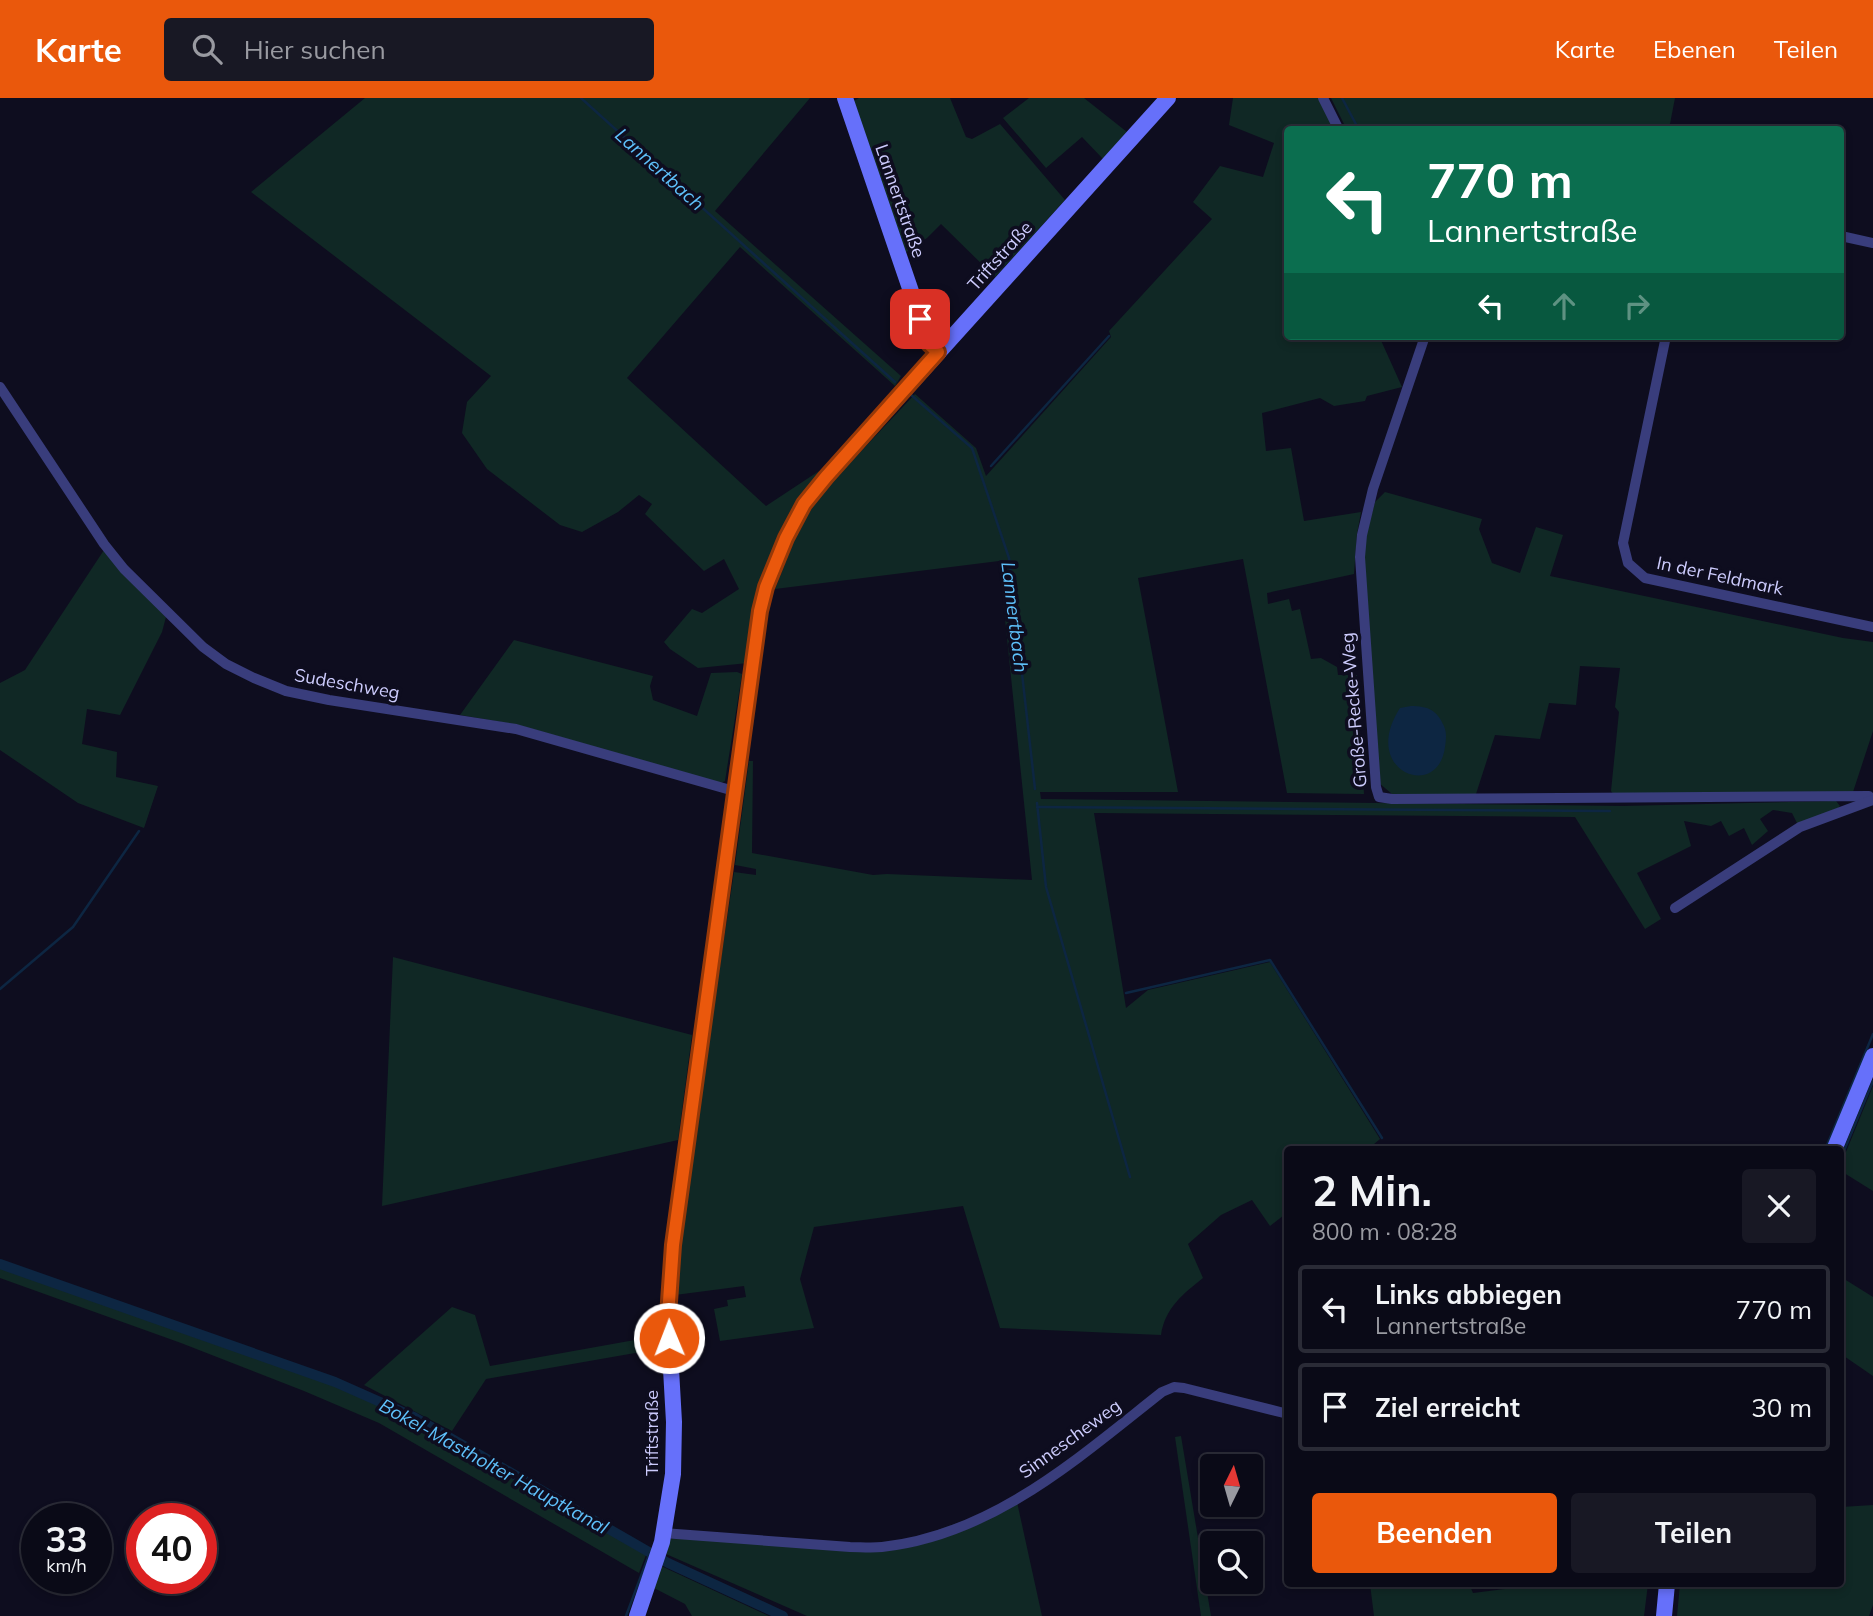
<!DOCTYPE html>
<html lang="de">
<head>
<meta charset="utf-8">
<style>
	:root { --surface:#0a0a17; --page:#181824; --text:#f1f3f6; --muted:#999aa1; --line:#2a2b36; --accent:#ea580c }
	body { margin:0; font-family:Mulish,sans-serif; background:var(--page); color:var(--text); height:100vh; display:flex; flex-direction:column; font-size:26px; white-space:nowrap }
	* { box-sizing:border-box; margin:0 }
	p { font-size:23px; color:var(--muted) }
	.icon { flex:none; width:38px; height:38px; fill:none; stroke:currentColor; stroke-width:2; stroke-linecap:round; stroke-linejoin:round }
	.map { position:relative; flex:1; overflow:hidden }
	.side { position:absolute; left:1284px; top:1048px; width:560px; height:441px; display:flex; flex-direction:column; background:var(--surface); border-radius:7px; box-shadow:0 4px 10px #0003,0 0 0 2px var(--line) }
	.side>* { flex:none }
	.banner { position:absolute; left:1284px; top:28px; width:560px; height:214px; border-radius:7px; box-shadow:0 4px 10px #0003,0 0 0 2px var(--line); background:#0b6e4f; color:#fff; overflow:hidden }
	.needle { width:46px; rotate:5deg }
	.fabs { position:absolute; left:1200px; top:1356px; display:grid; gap:14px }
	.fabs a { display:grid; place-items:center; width:63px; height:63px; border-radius:7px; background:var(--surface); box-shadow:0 4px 10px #0003,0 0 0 2px var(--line); font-size:35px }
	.speed { position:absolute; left:21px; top:1405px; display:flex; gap:14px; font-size:35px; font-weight:700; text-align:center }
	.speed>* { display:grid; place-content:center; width:91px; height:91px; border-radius:50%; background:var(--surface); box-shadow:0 4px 10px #0003,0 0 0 2px var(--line); line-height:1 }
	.speed small { font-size:18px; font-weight:400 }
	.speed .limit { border:10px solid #d22; background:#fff; color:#111 }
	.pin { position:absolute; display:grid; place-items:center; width:60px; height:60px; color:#fff; margin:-30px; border-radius:14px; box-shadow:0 4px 10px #0006 }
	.me { position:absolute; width:77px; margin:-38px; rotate:359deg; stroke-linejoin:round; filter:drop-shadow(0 0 5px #0008) }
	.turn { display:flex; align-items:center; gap:24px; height:147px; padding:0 28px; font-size:32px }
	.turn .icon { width:91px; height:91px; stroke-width:2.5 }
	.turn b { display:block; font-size:49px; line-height:60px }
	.lanes { display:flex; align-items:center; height:66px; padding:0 28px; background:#0003; justify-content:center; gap:35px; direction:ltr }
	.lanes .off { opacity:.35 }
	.round { display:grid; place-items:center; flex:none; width:74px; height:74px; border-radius:7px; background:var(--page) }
	.headline { display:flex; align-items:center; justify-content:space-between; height:119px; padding:0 28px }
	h1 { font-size:42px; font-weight:700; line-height:52px }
	.primary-button { display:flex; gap:14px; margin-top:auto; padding:14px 28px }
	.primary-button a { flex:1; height:80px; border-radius:7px; background:var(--accent); color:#fff; font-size:28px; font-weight:700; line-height:80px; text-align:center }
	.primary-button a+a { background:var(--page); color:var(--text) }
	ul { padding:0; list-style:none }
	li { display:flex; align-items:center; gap:21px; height:88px; margin:0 14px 10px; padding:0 14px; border:4px solid var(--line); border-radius:7px }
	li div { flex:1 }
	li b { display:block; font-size:26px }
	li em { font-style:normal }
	header { display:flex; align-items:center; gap:42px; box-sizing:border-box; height:98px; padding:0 35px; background:var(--accent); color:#fff }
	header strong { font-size:33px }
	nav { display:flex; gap:38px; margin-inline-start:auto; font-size:24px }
	.search { width:490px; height:63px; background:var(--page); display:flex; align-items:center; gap:18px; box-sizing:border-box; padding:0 24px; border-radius:7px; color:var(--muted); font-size:26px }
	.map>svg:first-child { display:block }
</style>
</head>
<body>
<header>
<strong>Karte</strong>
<div class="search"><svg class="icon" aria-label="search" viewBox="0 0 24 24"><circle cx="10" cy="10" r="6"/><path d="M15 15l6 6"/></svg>Hier suchen</div>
<nav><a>Karte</a><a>Ebenen</a><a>Teilen</a></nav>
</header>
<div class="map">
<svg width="1873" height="1518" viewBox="0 0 1873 1518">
	<rect width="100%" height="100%" fill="#0e0d1f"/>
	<g fill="#102825">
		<polygon points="365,0 810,0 715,113 901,278 895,288 740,149 627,280 766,408 819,373 799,404 748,565 698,570 670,551 664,544 692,511 702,515 739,491 724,461 704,473 645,416 652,406 639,397 618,414 582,434 560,427 487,371 462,335 467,304 491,278 251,94"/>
		<polygon points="859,0 950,0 966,39 972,41 1000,26 1065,102 995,179 941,126 927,140 905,155 854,3"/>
		<polygon points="1029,0 1084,0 1127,34 1103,61 1082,39 1046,70 1003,20"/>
		<path d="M1233 0H1318L1334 31 1288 32V238H1379L1402 289 1367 298 1365 303 1334 308 1320 300 1262 315 1266 353 1291 350 1304 423 1361 414 1357 436 1354 476 1267 495 1268 506 1289 501 1292 513 1300 511 1311 561 1321 560 1337 569 1338 577H1357L1359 613H1354L1355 620H1359L1364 696 1287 695 1243 461 1138 480 1178 694H1040L1041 701 1623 708 1836 703 1840 708 1838 710 1798 727 1792 715 1773 712 1760 721 1768 733 1752 747 1744 730 1729 738 1721 723 1711 728 1684 723 1691 748 1637 775 1661 821 1645 831 1575 719 1094 715 1126 910 1148 892 1270 864 1380 1041 1367 1052H1288V1114L1270 1128 1252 1102 1221 1117 1188 1146 1203 1180C1183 1196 1165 1210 1161 1237L1000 1230 963 1108 814 1129 800 1181 814 1230 720 1243 714 1211 728 1208 727 1202 746 1199 744 1188 675 1197 678 1149 734 774 756 777V771L735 767 749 663H753L752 755 873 777 887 776 1032 782 999 463 775 491 794 443 812 409 834 382 915 296 976 350 986 378 1111 239 1109 233 1212 121 1193 104 1220 68 1263 79 1274 45 1229 27Z"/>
		<polygon points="1331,0 1675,0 1669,31 1347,32"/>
		<polygon points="1385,394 1482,421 1479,431 1492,465 1520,475 1536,429 1563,437 1550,478 1843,540 1873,544 1873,633 1853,694 1614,697 1611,693 1619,614 1615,609 1620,570 1580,568 1576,607 1549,605 1540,641 1495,637 1476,696 1392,696 1379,685 1364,462 1366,437 1375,404"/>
		<polygon points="104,452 166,519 162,534 120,617 87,611 82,646 117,654 116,679 158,688 144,730 78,705 0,652 0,585 25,572"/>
		<polygon points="514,542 653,578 650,588 653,602 697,618 711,575 737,574 742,576 725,683 721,685 518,627 460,617"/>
		<polygon points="393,859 692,937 678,1042 382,1108"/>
		<polygon points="1873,988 1873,1093 1841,1073 1841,1066"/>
		<polygon points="0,1169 208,1244 334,1286 413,1323 646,1457 639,1475 379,1325 304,1293 181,1245 0,1180"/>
		<polygon points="1841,1179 1873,1199 1873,1278 1841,1256"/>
		<polygon points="452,1209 475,1217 490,1268 657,1238 658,1251 486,1281 452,1333 364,1287"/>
		<polygon points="1181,1338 1211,1518 1201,1518 1175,1339"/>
		<polygon points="1017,1404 1042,1518 807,1518 666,1456 669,1441 680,1440 881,1452"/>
		<polygon points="1873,1407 1873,1507 1869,1518 1677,1518 1680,1486 1841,1486 1841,1409"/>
		<polygon points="661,1468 769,1518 692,1518 685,1506 654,1490"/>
		<polygon points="1370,1486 1469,1486 1473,1495 1544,1486 1648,1486 1644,1518 1374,1518"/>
	</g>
	<path fill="#0d2642" d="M1411 608C1428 608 1437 612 1444 628 1447 635 1446 642 1445 649 1438 704 1359 673 1400 610Z"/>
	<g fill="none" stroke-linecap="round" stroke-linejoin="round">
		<g stroke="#0d2642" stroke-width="2.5">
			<polyline points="581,0 895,284"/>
			<polyline points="1342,0 1359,32"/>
			<polyline points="910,296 972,350 1009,460 1035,691"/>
			<polyline points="991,368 1109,238"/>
			<polyline points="1037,705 1046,789 1130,1079"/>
			<polyline points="1037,709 1610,713"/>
			<polyline points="0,891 73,829 139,733"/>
			<polyline points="1126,895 1270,862 1382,1040"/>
			<polyline points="1825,1052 1873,936"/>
			<polyline points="1841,1060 1873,983"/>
			<polyline points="626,1518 650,1454"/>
		</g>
		<polyline stroke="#0d2642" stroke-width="10" points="0,1166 335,1284 414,1319 668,1465 783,1518"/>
		<g stroke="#393d7c" stroke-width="10">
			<polyline points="1323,0 1339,32"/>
			<polyline points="1841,138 1873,145"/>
			<polyline points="1425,238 1373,391 1362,437 1360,459 1376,689 1379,699 1392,701 1869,698 1871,702"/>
			<polyline points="1666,238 1623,445 1628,465 1645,480 1873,529"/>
			<polyline points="0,289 104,446 124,471 203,549 226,566 254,580 286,593 329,602 516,631 734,693"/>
			<polyline points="1675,810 1800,729 1873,702"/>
			<path d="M663 1435 850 1449C860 1449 871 1450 882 1449 993 1437 1078 1360 1162 1294L1174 1289 1184 1290 1288 1316"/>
		</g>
		<g stroke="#6670fa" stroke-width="16">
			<polyline points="845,0 929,246 938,255"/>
			<polyline points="1834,1052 1873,958"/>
			<polyline points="637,1518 662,1444 673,1376 674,1324 668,1218 673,1147 752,570 760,513 766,489 786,440 804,406 826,379 1168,0"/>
			<polyline points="1664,1518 1667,1486"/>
		</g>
	</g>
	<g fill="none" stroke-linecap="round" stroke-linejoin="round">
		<defs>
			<polyline id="route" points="669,1240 668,1218 673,1147 760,513 766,489 786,440 804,406 826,379 938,254 929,246 920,221"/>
		</defs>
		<use href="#route" stroke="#983908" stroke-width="18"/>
		<use href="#route" stroke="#ea580c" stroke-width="12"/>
	</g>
	<g text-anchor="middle" stroke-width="7" stroke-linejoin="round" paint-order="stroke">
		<g font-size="18" fill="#cdccfd" stroke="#0e0d1f">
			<text transform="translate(900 103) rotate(71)" y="6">Lannertstraße</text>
			<text transform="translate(1000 158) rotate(-48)" y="6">Triftstraße</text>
			<text transform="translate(1720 478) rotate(12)" y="6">In der Feldmark</text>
			<text transform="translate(347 586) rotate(10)" y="6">Sudeschweg</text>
			<text transform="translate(1354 612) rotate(-95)" y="6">Große-Recke-Weg</text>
			<text transform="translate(652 1335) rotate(-90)" y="6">Triftstraße</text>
			<text transform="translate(1070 1341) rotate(-36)" y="6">Sinnescheweg</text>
		</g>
		<g font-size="19" font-style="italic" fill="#5ec0fa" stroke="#0e0d1f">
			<text transform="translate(660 71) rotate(42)" y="7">Lannertbach</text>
			<text transform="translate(1015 519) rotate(83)" y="7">Lannertbach</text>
			<text transform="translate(494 1368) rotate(29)" y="7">Bokel-Mastholter Hauptkanal</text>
		</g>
	</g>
</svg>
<div class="fabs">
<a><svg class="needle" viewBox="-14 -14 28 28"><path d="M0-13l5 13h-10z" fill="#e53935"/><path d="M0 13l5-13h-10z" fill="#999aa1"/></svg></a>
<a><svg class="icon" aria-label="search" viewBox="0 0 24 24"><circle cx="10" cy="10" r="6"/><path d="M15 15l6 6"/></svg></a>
</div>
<div class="speed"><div>33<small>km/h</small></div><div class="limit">40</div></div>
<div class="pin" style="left:920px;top:221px;background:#d93025"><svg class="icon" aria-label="arrive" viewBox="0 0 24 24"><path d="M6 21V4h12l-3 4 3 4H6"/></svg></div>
<svg class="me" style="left:669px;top:1240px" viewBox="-20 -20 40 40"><circle r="17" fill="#ea580c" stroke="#fff" stroke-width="3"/><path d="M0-11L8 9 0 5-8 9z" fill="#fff"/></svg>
<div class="banner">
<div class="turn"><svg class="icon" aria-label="left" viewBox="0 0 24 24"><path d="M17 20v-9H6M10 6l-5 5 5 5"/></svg><div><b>770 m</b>Lannertstraße</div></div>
<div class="lanes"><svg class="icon" aria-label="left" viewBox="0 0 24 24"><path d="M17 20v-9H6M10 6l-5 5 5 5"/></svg><svg class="icon off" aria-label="ahead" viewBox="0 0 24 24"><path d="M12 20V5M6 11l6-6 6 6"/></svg><svg class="icon off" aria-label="right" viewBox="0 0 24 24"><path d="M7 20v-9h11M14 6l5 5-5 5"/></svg></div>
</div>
<section class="side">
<div class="headline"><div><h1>2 Min.</h1><p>800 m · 08:28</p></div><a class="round"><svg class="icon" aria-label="close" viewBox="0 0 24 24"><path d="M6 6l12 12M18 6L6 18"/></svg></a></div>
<ul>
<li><svg class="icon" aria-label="left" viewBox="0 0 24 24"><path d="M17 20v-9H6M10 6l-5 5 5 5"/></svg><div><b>Links abbiegen</b><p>Lannertstraße</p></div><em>770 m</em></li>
<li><svg class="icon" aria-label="arrive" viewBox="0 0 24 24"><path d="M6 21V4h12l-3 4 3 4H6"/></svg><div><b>Ziel erreicht</b></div><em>30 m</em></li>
</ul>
<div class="primary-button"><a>Beenden</a><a>Teilen</a></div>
</section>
</div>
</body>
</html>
